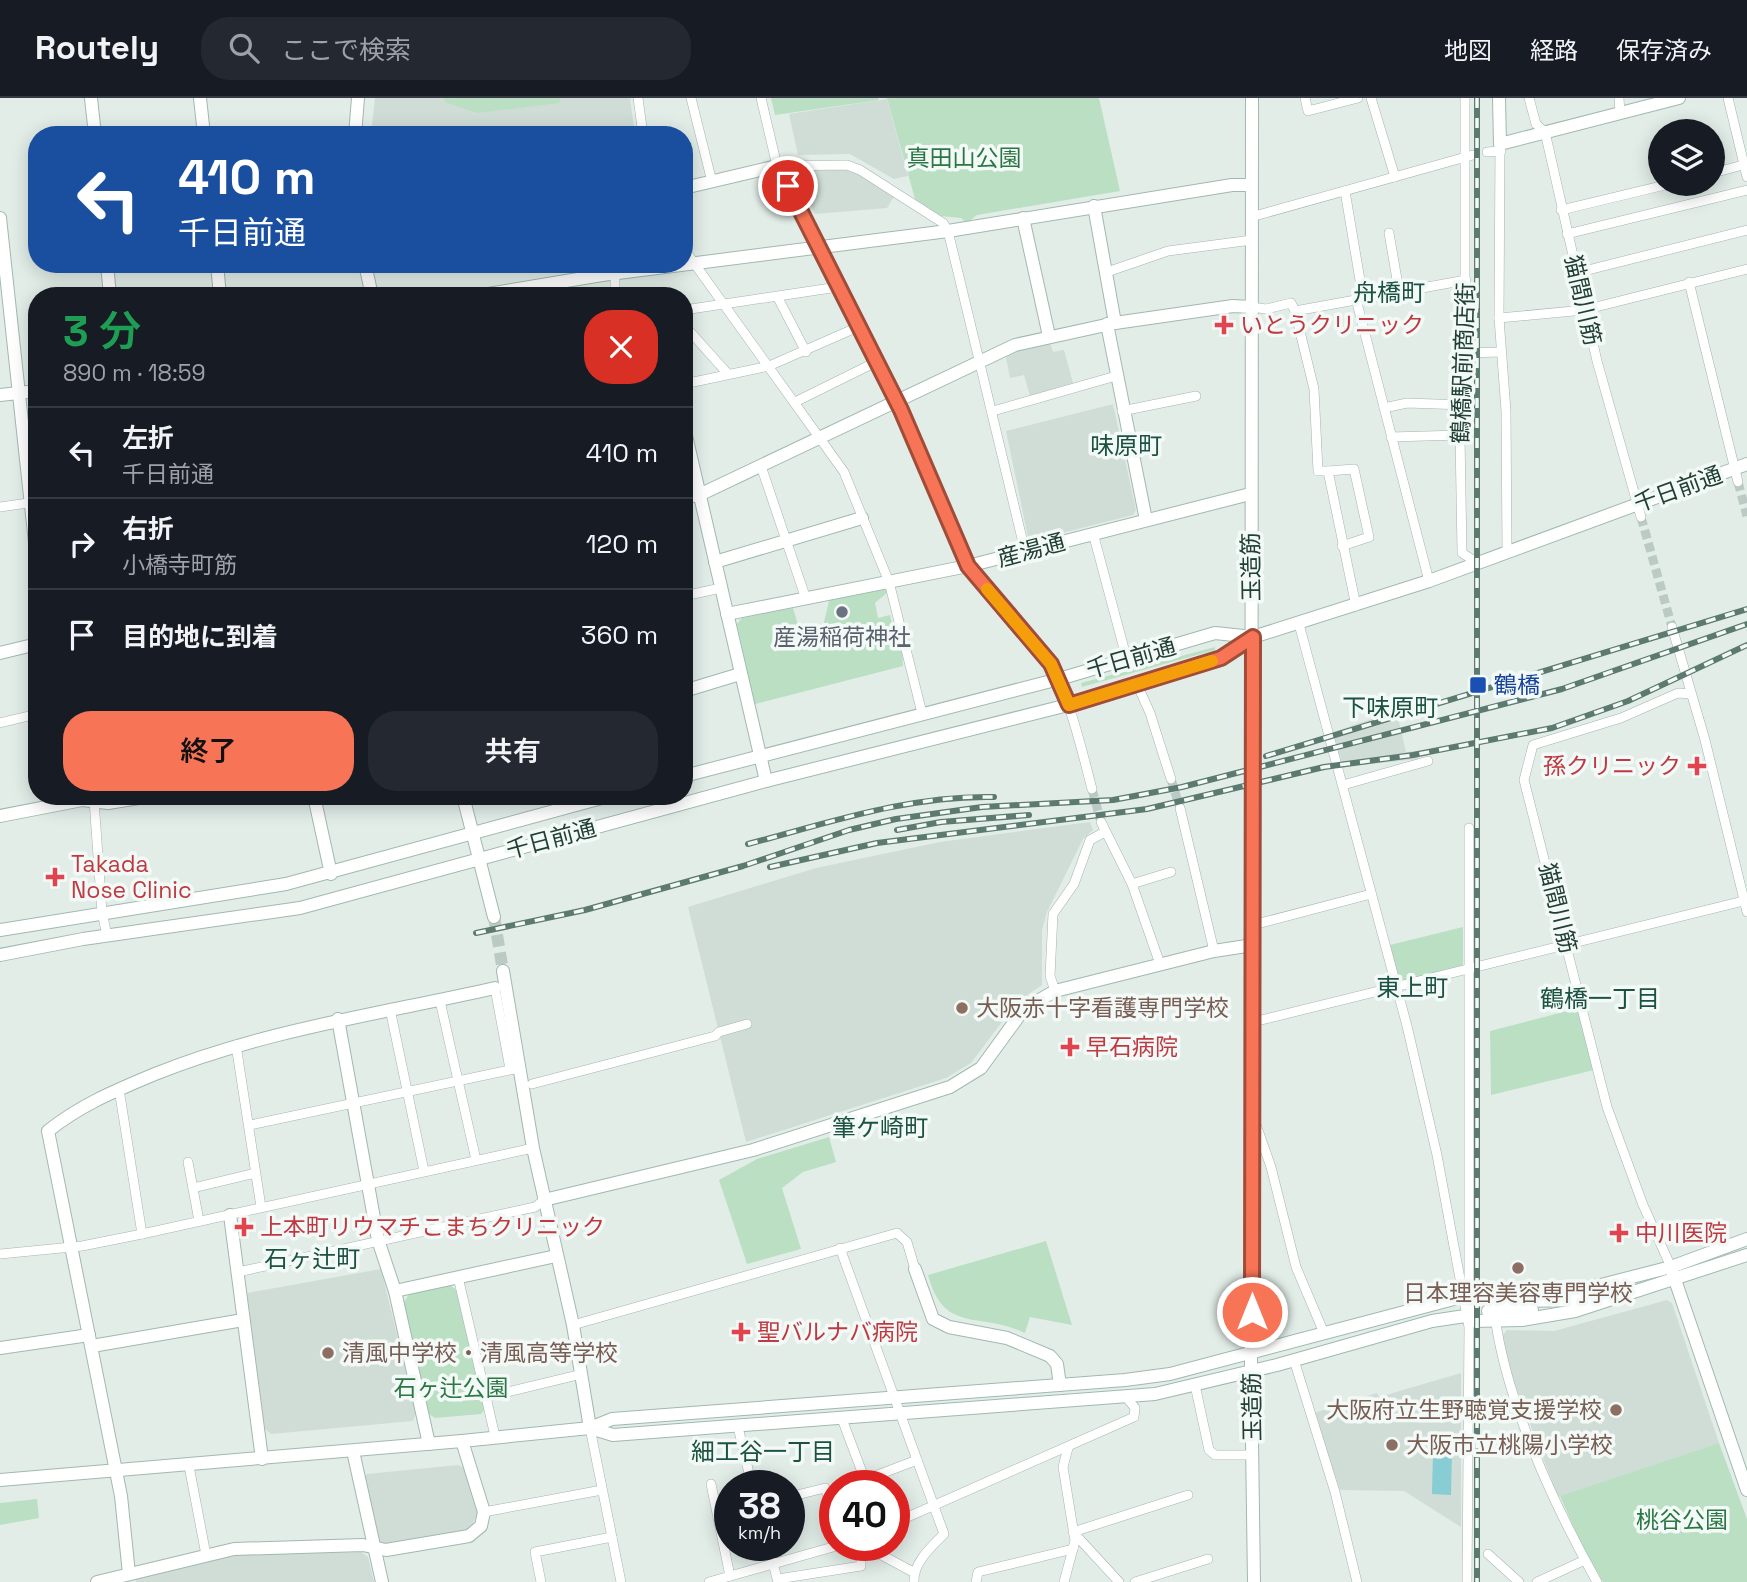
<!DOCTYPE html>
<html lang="ja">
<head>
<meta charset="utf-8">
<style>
	:root { --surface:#171b24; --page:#242831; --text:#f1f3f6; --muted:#9ea1a6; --line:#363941; --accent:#f77556 }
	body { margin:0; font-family:"Space Grotesk","Noto Sans JP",sans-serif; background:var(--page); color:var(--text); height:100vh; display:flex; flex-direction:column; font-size:26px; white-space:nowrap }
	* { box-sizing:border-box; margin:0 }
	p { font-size:23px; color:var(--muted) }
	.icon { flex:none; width:38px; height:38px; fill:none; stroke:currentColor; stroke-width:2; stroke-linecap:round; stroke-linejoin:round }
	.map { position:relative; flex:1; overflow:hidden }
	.panel { position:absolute; left:28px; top:189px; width:665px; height:518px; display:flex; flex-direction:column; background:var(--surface); border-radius:28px; box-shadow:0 4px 18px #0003 }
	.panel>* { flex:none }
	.top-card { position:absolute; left:28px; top:28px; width:665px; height:147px; border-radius:28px; box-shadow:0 4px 18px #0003; background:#1a4fa0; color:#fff; overflow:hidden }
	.controls { position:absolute; left:1648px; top:21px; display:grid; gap:14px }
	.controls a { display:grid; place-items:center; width:77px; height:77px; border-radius:50%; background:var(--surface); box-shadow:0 4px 18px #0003; font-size:35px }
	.speed { position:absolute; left:714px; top:1372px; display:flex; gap:14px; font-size:35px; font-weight:700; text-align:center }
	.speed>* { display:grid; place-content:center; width:91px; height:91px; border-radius:50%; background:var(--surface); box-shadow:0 4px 18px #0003; line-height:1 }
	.speed small { font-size:18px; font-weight:400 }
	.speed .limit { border:10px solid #d22; background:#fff; color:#111 }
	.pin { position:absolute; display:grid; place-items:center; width:60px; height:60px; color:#fff; margin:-30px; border:4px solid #fff; border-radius:50%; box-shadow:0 2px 7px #0007 }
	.me { position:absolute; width:77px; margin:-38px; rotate:0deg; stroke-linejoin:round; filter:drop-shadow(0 0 5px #0008) }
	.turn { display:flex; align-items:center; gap:24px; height:147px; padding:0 35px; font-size:32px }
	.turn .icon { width:91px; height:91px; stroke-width:2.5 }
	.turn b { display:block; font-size:49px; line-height:60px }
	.round { display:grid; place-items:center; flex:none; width:74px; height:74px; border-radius:28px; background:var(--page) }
	.overview { display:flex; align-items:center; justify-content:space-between; height:119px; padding:0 35px }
	h1 { font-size:42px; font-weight:600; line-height:52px; color:#1e9e55 }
	.button { display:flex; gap:14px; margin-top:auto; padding:14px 35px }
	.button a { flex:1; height:80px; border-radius:28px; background:var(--accent); color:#111; font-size:28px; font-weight:600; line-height:80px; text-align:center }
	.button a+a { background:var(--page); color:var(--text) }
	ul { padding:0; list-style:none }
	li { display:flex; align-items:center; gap:21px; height:91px; padding:0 35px; border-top:2px solid var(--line) }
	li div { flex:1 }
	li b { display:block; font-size:26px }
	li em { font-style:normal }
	header { display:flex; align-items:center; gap:42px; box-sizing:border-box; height:98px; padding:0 35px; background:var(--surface); border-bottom:2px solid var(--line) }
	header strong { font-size:33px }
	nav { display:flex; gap:38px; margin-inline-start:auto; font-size:24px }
	.search { width:490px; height:63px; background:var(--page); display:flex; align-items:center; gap:18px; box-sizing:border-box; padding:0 24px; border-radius:28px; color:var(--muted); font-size:26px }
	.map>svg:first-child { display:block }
</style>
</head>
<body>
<header>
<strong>Routely</strong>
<div class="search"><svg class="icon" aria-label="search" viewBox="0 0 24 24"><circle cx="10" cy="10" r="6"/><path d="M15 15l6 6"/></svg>ここで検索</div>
<nav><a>地図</a><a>経路</a><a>保存済み</a></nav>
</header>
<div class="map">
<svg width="1747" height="1484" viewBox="0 0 1747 1484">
	<rect width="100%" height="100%" fill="#e2ede8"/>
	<g fill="#d0ddd6">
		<polygon points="375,0 630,0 635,37 371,37"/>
		<polygon points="887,1 908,78 894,81 850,56 798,57 789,16"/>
		<polygon points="848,70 895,97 887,110 815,116 794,71"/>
		<polygon points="1050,245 1053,254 1064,252 1073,285 1030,298 1024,277 1010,280 1006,259 1018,252"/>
		<polygon points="1113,306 1136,412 1133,417 1034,442 1028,439 1006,333"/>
		<polygon points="1404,610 1408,620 1399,624 1406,654 1417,653 1418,661 1343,669 1333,634"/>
		<polygon points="1090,724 1093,732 1083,741 1047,814 1042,832 1042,887 1017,904 971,965 946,980 746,1044 688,809 816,770 940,744"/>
		<polygon points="381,1171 416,1315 413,1323 271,1336 265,1331 247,1195"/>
		<polygon points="1667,1202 1672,1205 1719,1345 1558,1399 1512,1279 1502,1238 1507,1232 1554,1233"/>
		<polygon points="1461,1275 1461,1429 1404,1393 1340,1392 1314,1315 1377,1295 1379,1299"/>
		<polygon points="458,1367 465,1370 478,1415 469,1433 385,1447 379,1443 362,1381 367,1376"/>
		<polygon points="361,1454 368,1459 374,1484 136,1484 135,1481 237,1457"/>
	</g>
	<g fill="#badfc2">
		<polygon points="444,0 560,0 560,5 477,15 445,4"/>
		<polygon points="771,0 878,0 879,2 775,17"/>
		<polygon points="887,0 1099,0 1120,93 977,117 967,125 961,120 941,118 915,101"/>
		<polygon points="881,489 888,494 875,505 878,520 890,517 897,544 902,548 903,568 755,606 737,526 742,520 793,510 802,540 830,533 824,524 830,499 844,493 864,496"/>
		<polygon points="1215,549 1215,552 1082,589 1081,585"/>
		<polygon points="1463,829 1463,867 1461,870 1403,884 1398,881 1390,847"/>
		<polygon points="1579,910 1594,972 1491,997 1490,933"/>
		<polygon points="829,1039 836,1064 803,1074 782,1090 801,1151 747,1166 719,1082 757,1061"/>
		<path d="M1046 1143 1072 1227 1030 1219 1025 1235C980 1213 944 1237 928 1177Z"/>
		<polygon points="450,1187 456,1192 485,1311 481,1316 435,1320 429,1316 404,1204 410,1195"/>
		<polygon points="1719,1345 1747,1421 1747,1484 1603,1484 1582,1448 1560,1398"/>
		<polygon points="37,1401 39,1420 0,1427 0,1405"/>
	</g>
	<polygon fill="#88ccd4" points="1433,1354 1452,1354 1451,1397 1432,1396"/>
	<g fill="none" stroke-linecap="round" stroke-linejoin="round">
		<g stroke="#bbcac4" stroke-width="9" stroke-dasharray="9 4.5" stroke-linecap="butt">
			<polyline points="1738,384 1747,418"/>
			<polyline points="1641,419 1672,529"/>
			<polyline points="1171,681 1180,710"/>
			<polyline points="1092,691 1101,724"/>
		</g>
		<polyline stroke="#bbcac4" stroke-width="12" stroke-dasharray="12 6" stroke-linecap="butt" points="494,819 503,873"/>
		<defs>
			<g id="street">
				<polyline points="638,0 643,37"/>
				<polyline points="691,0 712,84"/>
				<path d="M761 0 777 68 901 312 968 468 1051 566C1071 605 1081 649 1092 691"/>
				<polyline points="1305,0 1308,13 1358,0"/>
				<polyline points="1371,0 1395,79"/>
				<polyline points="1465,0 1465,307 1460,337 1462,455 1478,465"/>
				<polyline points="1529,0 1536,26 1545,34 1597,263 1641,419"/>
				<polyline points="1619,0 1620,15"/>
				<polyline points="1728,0 1747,79"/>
				<polyline points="1500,46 1499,220 1506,313 1507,454"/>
				<polyline points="1487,54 1501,53"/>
				<polyline points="777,68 847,67 860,72 943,125 948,133 1025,453"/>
				<polyline points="1713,75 1743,67"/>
				<polyline points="1345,93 1363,200"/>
				<polyline points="1561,112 1669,86"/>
				<polyline points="1251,119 1473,57"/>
				<polyline points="1389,135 1399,193"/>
				<polyline points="1567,136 1747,92"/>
				<polyline points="684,151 844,374 889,484 922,615"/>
				<polyline points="615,166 615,198"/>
				<polyline points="1107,174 1168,153 1252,142"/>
				<polyline points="1576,175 1747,132"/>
				<polyline points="1689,184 1738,384"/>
				<polyline points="778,200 806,254"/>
				<polyline points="1356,201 1429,483"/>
				<polyline points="1251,209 1266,211 1291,205 1295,213 1466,182"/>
				<polyline points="684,212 838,189"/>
				<polyline points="1295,213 1314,291 1318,373 1328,373 1356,508"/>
				<polyline points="1499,220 1584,212 1747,171"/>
				<polyline points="684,227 728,276"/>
				<polyline points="1465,255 1501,254"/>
				<polyline points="684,286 769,268 858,229"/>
				<polyline points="795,304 876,264"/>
				<polyline points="1384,310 1407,305 1465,307"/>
				<polyline points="993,313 1116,278"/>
				<polyline points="1122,313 1196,298"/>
				<polyline points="1391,339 1460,337"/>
				<polyline points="761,368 806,501"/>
				<polyline points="1328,373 1354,371 1369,439 1342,448"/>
				<polyline points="0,409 35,404"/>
				<polyline points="1093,435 1127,562"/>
				<polyline points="684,498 721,490"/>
				<polyline points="1299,526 1407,928 1437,1057 1469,1229 1467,1484"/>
				<polyline points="1672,529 1705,642 1747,814"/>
				<polyline points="1137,586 1150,615 1171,681"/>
				<polyline points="0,625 37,616"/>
				<polyline points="1343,687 1428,663"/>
				<polyline points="94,702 102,814 107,838"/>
				<polyline points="1180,710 1214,853"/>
				<polyline points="1101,724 1132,786 1160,866"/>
				<polyline points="1132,786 1171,774"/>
				<polyline points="1253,827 1371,796"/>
				<polyline points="495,890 510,971"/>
				<polyline points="1055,893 1050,878 1053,816 1074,786 1090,742 1103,735"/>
				<polyline points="440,903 476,1062"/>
				<polyline points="390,911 424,1073"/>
				<polyline points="1253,924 1747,802"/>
				<polyline points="236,947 261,1109"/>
				<polyline points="532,986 715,938 719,934 747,926"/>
				<polyline points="119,991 142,1136"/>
				<polyline points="1254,1021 1271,1069 1296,1169 1324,1235"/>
				<polyline points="250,1027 519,970"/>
				<polyline points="188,1064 199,1123"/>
				<polyline points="193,1090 255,1075"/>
				<path d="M840 1150 944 1436C931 1449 913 1465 914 1484"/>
				<polyline points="0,1156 82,1148 142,1136 533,1050"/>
				<polyline points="1671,1169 1643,1107 1607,1009 1524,682 1533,647 1621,620 1678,595 1690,596"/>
				<polyline points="238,1174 535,1109 544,1102"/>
				<polyline points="458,1179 495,1338"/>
				<polyline points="1469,1197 1469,730"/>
				<path d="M1495 1219C1507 1306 1554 1407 1597 1484"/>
				<polyline points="573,1227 897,1135 907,1144 915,1171"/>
				<polyline points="1294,1262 1335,1394 1357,1484"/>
				<polyline points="1195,1287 1209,1352 1215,1357 1253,1357"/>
				<polyline points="487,1299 582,1276"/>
				<polyline points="842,1321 865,1382"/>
				<polyline points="738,1329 752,1388"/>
				<polyline points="590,1330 621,1484"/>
				<polyline points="189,1368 206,1457"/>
				<polyline points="711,1386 730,1478"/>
				<polyline points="849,1388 917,1362"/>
				<polyline points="789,1399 825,1390 835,1417"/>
				<polyline points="484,1414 602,1392"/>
				<polyline points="894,1425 1134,1319 1135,1310 1126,1299"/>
				<polyline points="768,1447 778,1484"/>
				<polyline points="863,1447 913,1474"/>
				<polyline points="1488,1456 1519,1484"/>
				<polyline points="778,1481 861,1468 861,1447"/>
				<polyline points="541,1484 535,1454 612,1439"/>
				<polyline points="709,1484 840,1447"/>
				<polyline points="976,1484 978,1474 1073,1451"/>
				<polyline points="1064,1484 1075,1443 1063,1369 1068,1350"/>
				<polyline points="1119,1484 1073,1434 1188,1397"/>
				<polyline points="1135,1484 1208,1461"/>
				<polyline points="1537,1484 1585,1462"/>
			</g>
			<g id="secondary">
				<polyline points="91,0 95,37"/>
				<polyline points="200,0 204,37"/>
				<polyline points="1252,0 1251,1273 1254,1484"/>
				<polyline points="1499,0 1500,46 1679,0"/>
				<polyline points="355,37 358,0"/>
				<polyline points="684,90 777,68"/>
				<polyline points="1094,108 1115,225"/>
				<polyline points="0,120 37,463"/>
				<polyline points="1023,120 1049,238"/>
				<polyline points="107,166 110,198"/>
				<polyline points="217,166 220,198"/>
				<polyline points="365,166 372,198"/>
				<polyline points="476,198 602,177 948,133 1232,87 1251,87"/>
				<polyline points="1107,226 1146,422"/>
				<polyline points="0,297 37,293"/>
				<polyline points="684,329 766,683"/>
				<polyline points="684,399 699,397 1015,247 1115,225 1233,208 1251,209"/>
				<polyline points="715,464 862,420"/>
				<polyline points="727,516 968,468 1250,396"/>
				<polyline points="0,555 37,546"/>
				<polyline points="684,593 740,576"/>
				<polyline points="684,678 1059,581 1215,535 1253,539"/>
				<polyline points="314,698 331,776"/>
				<polyline points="463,698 494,819"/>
				<polyline points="0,718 82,702 108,705 151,698"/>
				<polyline points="0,832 286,786 609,698"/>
				<polyline points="0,857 83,841 300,810 766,683 1068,607 1221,560 1253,539 1429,483 1747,366"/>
				<polyline points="503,873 533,1050 573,1227 590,1330"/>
				<polyline points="338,921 378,1142 395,1193 429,1346"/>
				<polyline points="544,1102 753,1052 950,989 981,970 1024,911 1055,893 1214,853 1253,847"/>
				<polyline points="230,1117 262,1361"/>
				<polyline points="915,1171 933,1221 949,1229 1007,1240 1050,1258 1057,1266 1060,1287"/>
				<polyline points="1673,1176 1747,1392"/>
				<polyline points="395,1193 556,1158"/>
				<polyline points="1490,1203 1597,1202"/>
				<polyline points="1488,1213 1532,1212"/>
				<polyline points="1465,1218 1471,1223 1522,1222 1575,1213 1747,1157"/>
				<polyline points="92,1248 243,1222"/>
				<polyline points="0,1250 89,1237"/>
				<polyline points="590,1330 613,1337 1155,1296 1277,1267 1432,1223 1465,1218 1472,1213"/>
				<polyline points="353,1353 382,1484"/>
				<polyline points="0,1382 462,1343 590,1330 612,1321 1125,1282 1170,1276 1469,1197 1550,1195 1601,1187 1671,1169 1747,1141"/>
				<path d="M129 1476 121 1398 48 1033C82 1006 115 993 155 976 265 932 380 916 495 890"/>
				<polyline points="97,1484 234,1451 363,1447 386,1452 469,1438 481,1428 484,1414 462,1343"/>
			</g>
		</defs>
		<use href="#street" stroke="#a4b5af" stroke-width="10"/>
		<use href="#secondary" stroke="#a0b9af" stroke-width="14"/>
		<use href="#street" stroke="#fff" stroke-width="9"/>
		<use href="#secondary" stroke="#fff" stroke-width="12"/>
		<defs>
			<g id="rail">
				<polyline points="1477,0 1477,1484"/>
				<polyline points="1266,658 1747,511"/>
				<polyline points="897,732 941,724 1029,717"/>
				<path d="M748 746C828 725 909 697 994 699"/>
				<polyline points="770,769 877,745 1147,711 1324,669 1413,657 1552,630 1628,603 1747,547"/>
				<polyline points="476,835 585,812 743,768 849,732 896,721 982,709 1113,702 1182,689 1562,591 1747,526"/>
			</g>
		</defs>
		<use href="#rail" stroke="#5c7a70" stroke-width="6"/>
		<use href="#rail" stroke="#f3f9f6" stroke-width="3.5" stroke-dasharray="10" stroke-linecap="butt"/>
	</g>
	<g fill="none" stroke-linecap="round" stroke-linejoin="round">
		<defs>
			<polyline id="route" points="788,88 901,312 968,468 1051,566 1069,607 1221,560 1253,539 1252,1214"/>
		</defs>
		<use href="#route" stroke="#a14c38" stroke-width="18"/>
		<use href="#route" stroke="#f77556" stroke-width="12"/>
		<polyline stroke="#f59e0b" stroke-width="12" points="987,491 1051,566 1069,607 1212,563"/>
	</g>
	<g fill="#e0444e" stroke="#f3f9f6" stroke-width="2.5">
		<path d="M1220.5 216.5h7v7h7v7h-7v7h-7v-7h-7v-7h7z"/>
		<path d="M1693.5 657.5h7v7h7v7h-7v7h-7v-7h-7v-7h7z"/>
		<path d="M51.5 768.5h7v7h7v7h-7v7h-7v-7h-7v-7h7z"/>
		<path d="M1066.5 938.5h7v7h7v7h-7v7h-7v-7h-7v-7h7z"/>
		<path d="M240.5 1118.5h7v7h7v7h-7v7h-7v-7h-7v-7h7z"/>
		<path d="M1615.5 1124.5h7v7h7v7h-7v7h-7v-7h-7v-7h7z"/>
		<path d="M737.5 1223.5h7v7h7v7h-7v7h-7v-7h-7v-7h7z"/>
	</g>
	<circle fill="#6b7280" stroke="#f3f9f6" stroke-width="2.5" cx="842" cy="514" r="7"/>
	<rect fill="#1a4fb4" stroke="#f3f9f6" stroke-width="2.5" x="1469" y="578" width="18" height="18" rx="3.5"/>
	<g fill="#8d6e63" stroke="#f3f9f6" stroke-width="2.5">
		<circle cx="962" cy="910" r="7"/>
		<circle cx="1518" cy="1170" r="7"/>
		<circle cx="328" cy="1255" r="7"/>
		<circle cx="1616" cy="1312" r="7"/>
		<circle cx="1392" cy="1347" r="7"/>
	</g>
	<g text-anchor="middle" stroke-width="7" stroke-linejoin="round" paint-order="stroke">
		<g font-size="23" fill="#2a7744" stroke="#f3f9f6">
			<text x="964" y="68">真田山公園</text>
			<text x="451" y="1298">石ヶ辻公園</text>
			<text x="1682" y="1430">桃谷公園</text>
		</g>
		<g font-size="23" fill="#213f35" stroke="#f3f9f6">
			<text transform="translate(1583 202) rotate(77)" y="8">猫間川筋</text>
			<text transform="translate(1463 265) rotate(-88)" y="8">鶴橋駅前商店街</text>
			<text transform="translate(1678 391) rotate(-20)" y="8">千日前通</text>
			<text transform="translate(1031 452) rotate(-15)" y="8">産湯通</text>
			<text transform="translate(1251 469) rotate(-91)" y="8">玉造筋</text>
			<text transform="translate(1131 560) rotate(-16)" y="8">千日前通</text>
			<text transform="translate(551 741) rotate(-15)" y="8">千日前通</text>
			<text transform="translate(1558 810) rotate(76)" y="8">猫間川筋</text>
			<text transform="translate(1252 1309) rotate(-91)" y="8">玉造筋</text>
		</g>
		<g font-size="23" fill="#be3a42" stroke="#f3f9f6" text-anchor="start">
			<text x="1240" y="235">いとうクリニック</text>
			<text x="1681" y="676" text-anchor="end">孫クリニック</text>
			<text x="71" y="774">Takada<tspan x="71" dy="26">Nose Clinic</tspan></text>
			<text x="1086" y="957">早石病院</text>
			<text x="260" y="1137">上本町リウマチこまちクリニック</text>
			<text x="1635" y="1143">中川医院</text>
			<text x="757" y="1242">聖バルナバ病院</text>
		</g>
		<g font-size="23" fill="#5b616d" stroke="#f3f9f6">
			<text x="842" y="547">産湯稲荷神社</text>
		</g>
		<g font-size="23" fill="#164399" stroke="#f3f9f6" text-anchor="start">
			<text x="1494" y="595">鶴橋</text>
		</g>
		<g font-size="23" fill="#785e54" stroke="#f3f9f6" text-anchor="start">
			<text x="976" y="918">大阪赤十字看護専門学校</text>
			<text x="1518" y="1203" text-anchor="middle">日本理容美容専門学校</text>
			<text x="342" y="1263">清風中学校・清風高等学校</text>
			<text x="1602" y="1320" text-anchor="end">大阪府立生野聴覚支援学校</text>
			<text x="1406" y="1355">大阪市立桃陽小学校</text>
		</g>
		<g font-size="24" fill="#1c5242" stroke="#f3f9f6">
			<text x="1389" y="203">舟橋町</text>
			<text x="1126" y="356">味原町</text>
			<text x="1390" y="618">下味原町</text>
			<text x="1412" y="898">東上町</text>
			<text x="1600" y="909">鶴橋一丁目</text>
			<text x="880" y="1038">筆ケ崎町</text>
			<text x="312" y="1169">石ヶ辻町</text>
			<text x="763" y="1362">細工谷一丁目</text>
		</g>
	</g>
</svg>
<div class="controls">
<a><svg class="icon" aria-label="layers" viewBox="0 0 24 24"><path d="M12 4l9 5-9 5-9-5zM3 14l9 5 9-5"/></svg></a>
</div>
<div class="speed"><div>38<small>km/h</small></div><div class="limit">40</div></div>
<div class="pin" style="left:788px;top:88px;background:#d93025"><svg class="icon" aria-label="arrive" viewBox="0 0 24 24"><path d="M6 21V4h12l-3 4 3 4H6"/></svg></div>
<svg class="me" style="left:1252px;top:1214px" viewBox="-20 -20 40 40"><circle r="17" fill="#f77556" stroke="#fff" stroke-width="3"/><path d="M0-11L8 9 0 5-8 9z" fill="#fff"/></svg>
<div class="top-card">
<div class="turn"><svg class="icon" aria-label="left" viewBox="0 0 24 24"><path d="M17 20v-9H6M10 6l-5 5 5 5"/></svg><div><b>410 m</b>千日前通</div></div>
</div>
<section class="panel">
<div class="overview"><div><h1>3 分</h1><p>890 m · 18:59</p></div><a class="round" style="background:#d93025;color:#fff"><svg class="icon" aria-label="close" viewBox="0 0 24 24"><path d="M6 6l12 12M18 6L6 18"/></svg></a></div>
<ul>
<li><svg class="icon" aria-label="left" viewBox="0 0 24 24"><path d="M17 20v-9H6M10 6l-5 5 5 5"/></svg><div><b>左折</b><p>千日前通</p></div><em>410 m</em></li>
<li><svg class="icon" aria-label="right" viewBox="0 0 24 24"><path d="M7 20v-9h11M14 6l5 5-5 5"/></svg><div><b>右折</b><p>小橋寺町筋</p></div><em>120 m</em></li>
<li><svg class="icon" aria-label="arrive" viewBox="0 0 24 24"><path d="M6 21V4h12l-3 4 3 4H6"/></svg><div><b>目的地に到着</b></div><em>360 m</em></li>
</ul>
<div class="button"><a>終了</a><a>共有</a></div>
</section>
</div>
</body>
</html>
